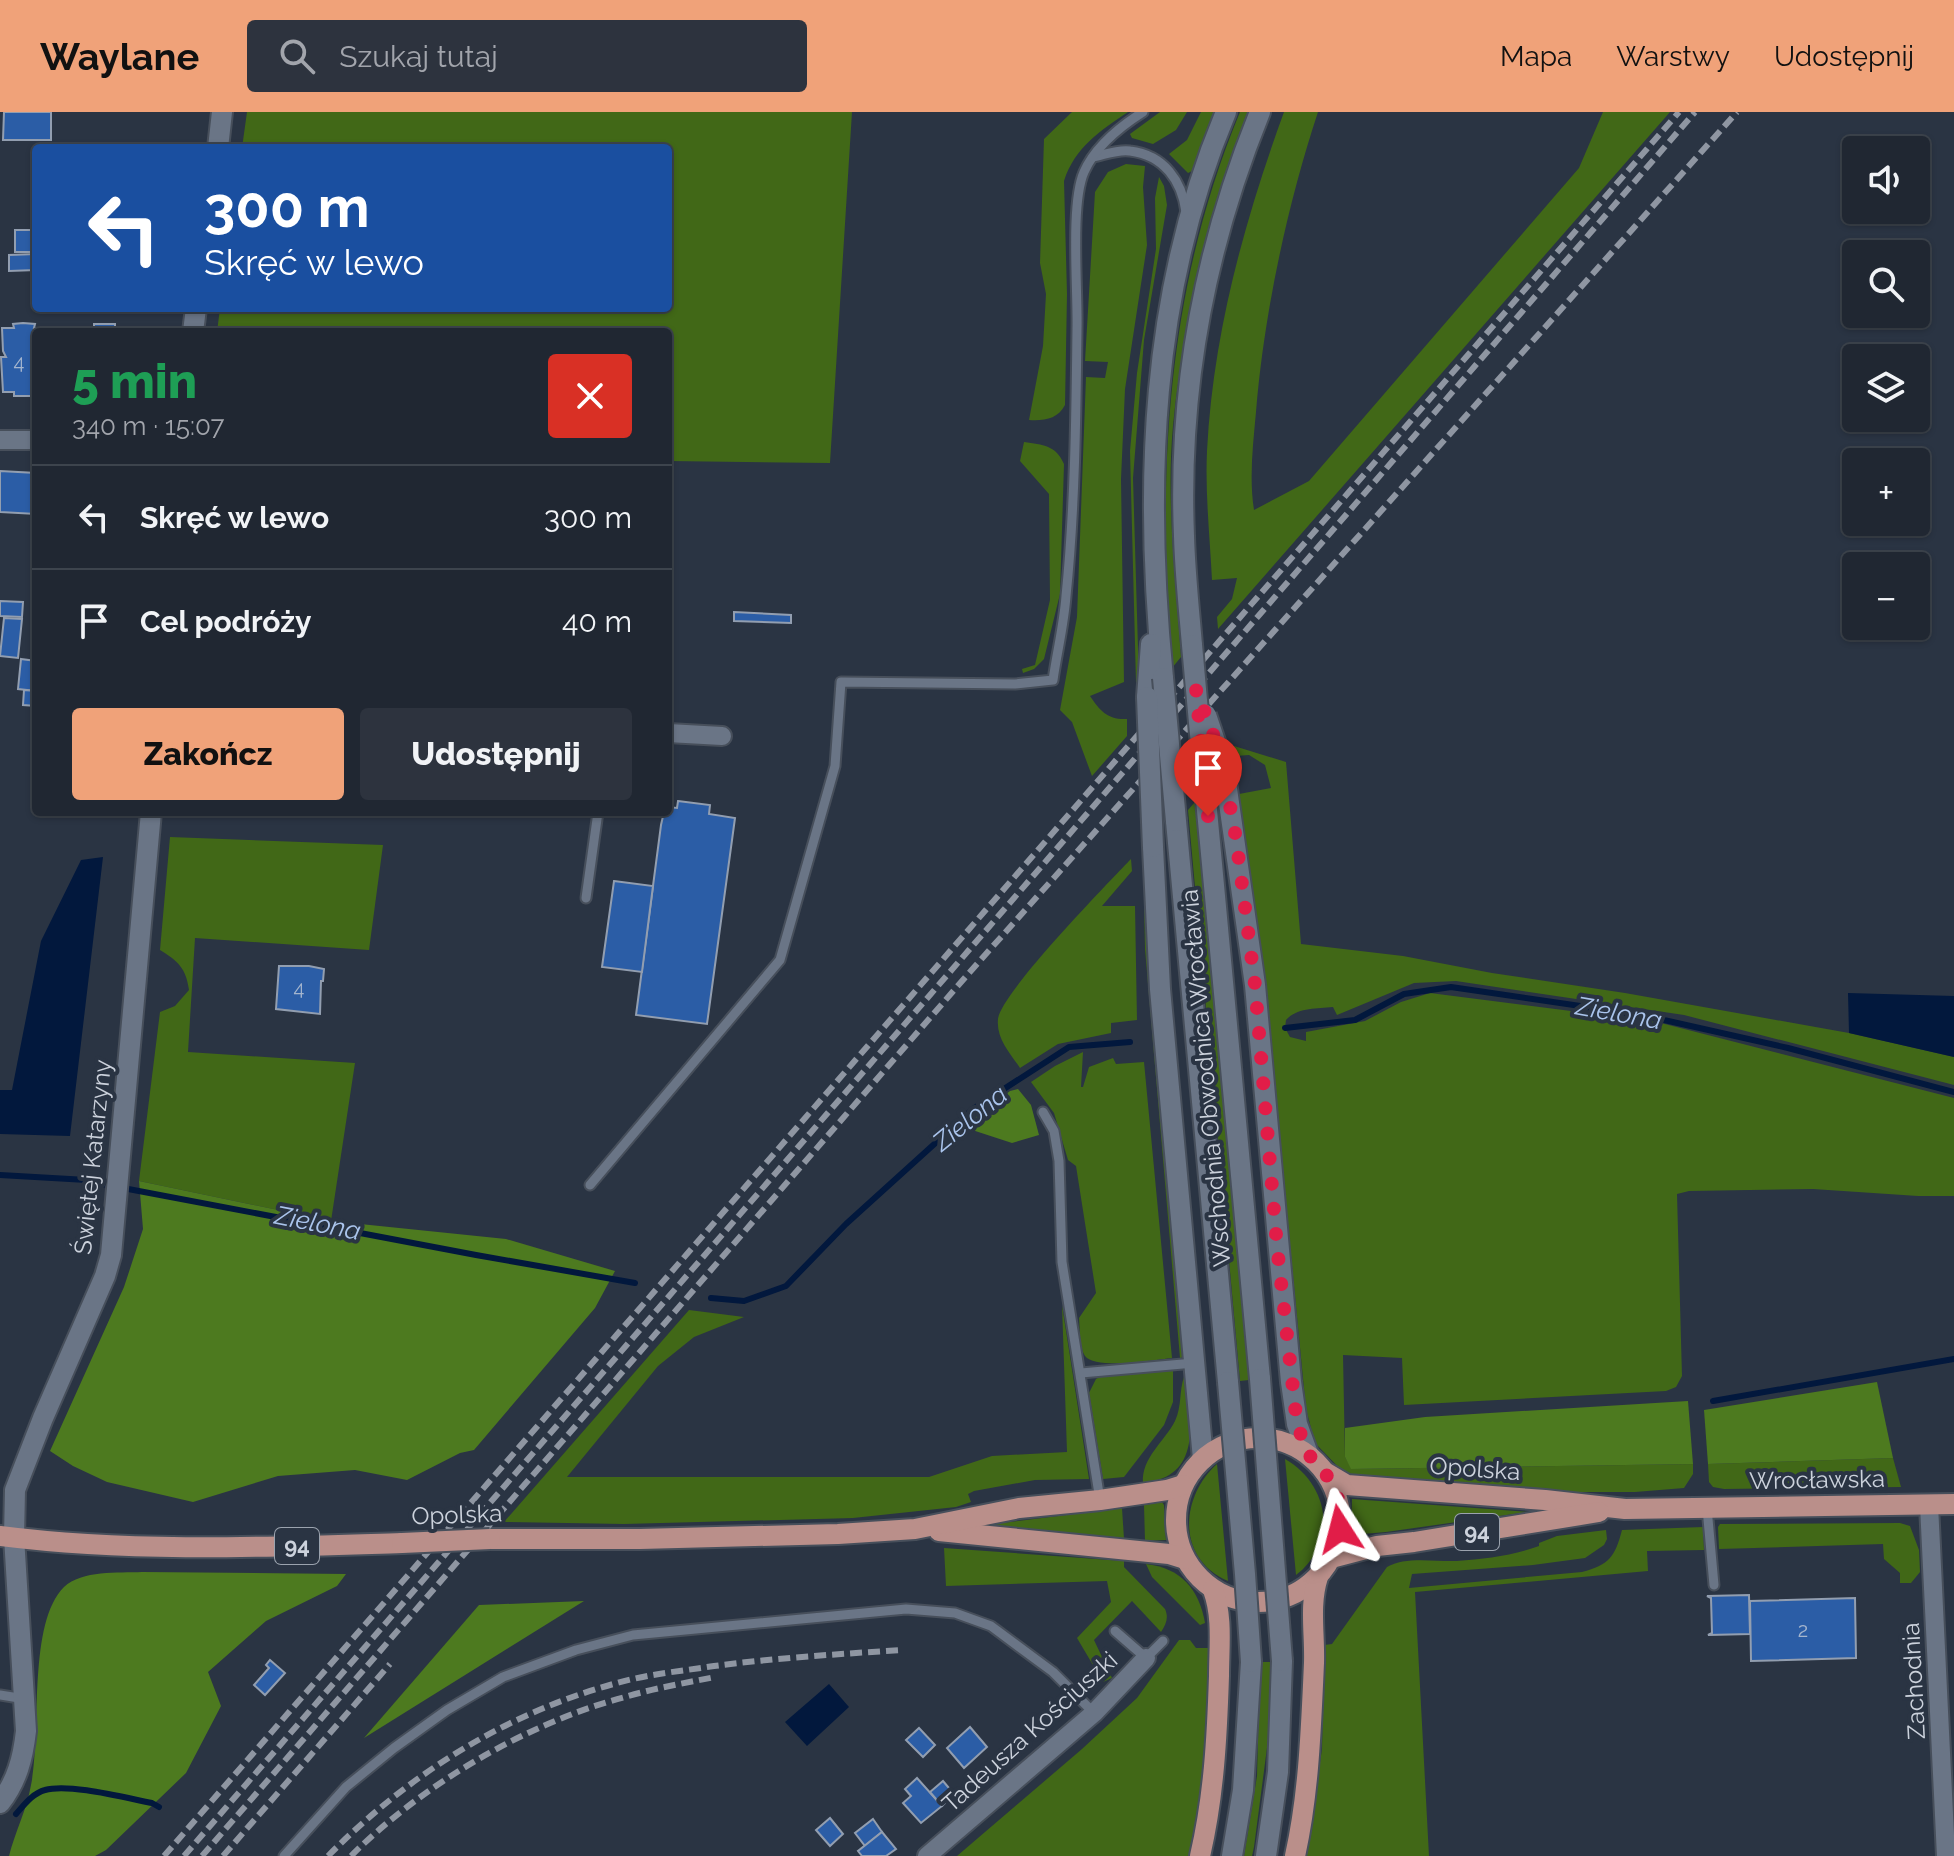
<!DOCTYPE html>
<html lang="pl">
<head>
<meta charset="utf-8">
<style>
	:root { --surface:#202732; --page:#2d333e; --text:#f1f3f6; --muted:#a2a5ac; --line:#3d444d; --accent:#f0a279 }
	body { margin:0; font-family:Raleway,sans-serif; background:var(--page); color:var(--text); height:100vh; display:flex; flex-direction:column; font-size:30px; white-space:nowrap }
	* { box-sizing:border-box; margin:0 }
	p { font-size:26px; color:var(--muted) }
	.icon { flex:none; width:44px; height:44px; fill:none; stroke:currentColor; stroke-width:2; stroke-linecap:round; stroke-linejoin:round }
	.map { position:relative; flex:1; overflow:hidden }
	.sheet { position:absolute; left:32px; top:216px; width:640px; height:488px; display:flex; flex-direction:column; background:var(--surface); border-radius:8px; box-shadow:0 2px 6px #0004,0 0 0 2px var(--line) }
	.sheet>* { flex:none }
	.top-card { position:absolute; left:32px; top:32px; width:640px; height:168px; border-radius:8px; box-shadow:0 2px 6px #0004,0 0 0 2px var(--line); background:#1a4fa0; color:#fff; overflow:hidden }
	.controls { position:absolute; left:1842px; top:24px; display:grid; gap:16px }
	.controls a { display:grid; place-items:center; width:88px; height:88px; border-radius:8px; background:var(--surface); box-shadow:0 2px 6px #0004,0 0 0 2px var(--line); font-size:40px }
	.pin { position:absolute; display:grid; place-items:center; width:68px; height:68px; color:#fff; margin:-82px -34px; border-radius:50% 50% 50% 0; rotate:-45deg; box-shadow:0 0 8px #0007 }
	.pin .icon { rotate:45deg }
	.me { position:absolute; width:88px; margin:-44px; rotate:351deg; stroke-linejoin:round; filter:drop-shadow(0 0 6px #0008) }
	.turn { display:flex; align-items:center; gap:28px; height:168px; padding:0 40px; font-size:36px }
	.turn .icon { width:104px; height:104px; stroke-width:2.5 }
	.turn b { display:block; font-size:56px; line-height:68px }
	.round { display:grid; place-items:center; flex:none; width:84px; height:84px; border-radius:8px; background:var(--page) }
	.headline { display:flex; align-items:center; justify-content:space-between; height:136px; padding:0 40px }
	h1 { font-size:48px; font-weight:800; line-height:60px; color:#1e9e55 }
	.action { display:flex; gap:16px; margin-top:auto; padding:16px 40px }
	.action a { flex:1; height:92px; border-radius:8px; background:var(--accent); color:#111; font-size:32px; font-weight:800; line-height:92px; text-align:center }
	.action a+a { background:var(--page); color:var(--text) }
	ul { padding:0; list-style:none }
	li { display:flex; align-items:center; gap:24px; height:104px; padding:0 40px; border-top:2px solid var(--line) }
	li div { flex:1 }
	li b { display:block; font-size:30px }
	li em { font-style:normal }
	header { display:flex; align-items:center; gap:48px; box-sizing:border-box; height:112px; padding:0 40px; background:var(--accent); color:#111 }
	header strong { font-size:38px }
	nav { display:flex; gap:44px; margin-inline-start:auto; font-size:28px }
	.search { width:560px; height:72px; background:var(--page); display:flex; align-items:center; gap:20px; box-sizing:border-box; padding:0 28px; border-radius:8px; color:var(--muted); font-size:30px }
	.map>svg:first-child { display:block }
</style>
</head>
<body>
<header>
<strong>Waylane</strong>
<div class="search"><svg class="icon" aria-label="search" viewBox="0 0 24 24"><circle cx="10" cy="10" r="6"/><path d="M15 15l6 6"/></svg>Szukaj tutaj</div>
<nav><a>Mapa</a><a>Warstwy</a><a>Udostępnij</a></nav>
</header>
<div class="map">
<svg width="1954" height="1744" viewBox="0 0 1954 1744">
	<rect width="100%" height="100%" fill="#2a3443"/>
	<g fill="#416817">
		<polygon points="247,0 852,0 830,351 668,349 668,220 217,220 220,196 668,196 668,36 242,36"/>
		<path d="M1072 0H1128C1100 19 1075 35 1064 69L1067 182 1065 293C1058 307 1044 309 1029 308L1043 234 1046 182 1040 151 1044 27Z"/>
		<polygon points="1160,0 1187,0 1176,18 1153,32 1132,26 1130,22"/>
		<polygon points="1201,0 1214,0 1192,59 1188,61 1169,42 1187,28"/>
		<path d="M1240 0H1248C1209 103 1184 204 1173 314 1166 390 1176 469 1181 545L1172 556C1157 365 1165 180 1240 0Z"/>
		<path d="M1284 0H1318C1287 94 1264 202 1256 300 1253 333 1249 366 1254 398L1309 369 1579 56 1603 0H1670L1218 517 1217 505 1232 487 1237 466 1212 468C1210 426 1205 382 1207 339 1213 222 1244 110 1284 0Z"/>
		<path d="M1126 52 1145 54 1143 75 1147 133 1125 277 1121 367 1124 570 1090 584C1100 599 1108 608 1127 607V624L1092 664 1072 610 1060 598 1077 505 1086 265 1105 266 1108 250 1085 249 1095 80 1108 60Z"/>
		<polygon points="1159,65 1164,74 1167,93 1144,228 1133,366 1139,570 1136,571 1130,339 1137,261 1156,137 1155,86"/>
		<path d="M1024 330C1043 333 1056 333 1064 352L1060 482 1044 547 1034 557 1023 561 1022 557 1035 553 1050 488 1049 382 1020 349Z"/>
		<path d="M1234 634 1286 650 1301 832 1403 844 1492 861 1625 881 1849 921 1954 945V973L1684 903 1456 869 1414 871 1337 903 1333 895C1316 897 1298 895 1286 908L1285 916 1290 925 1306 929V920L1365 909 1401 890 1430 881 1657 910 1954 986V1084H1918L1813 1077 1689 1079 1677 1082 1682 1264 1676 1275 1666 1279 1404 1293 1402 1246 1343 1243 1345 1345 1352 1357 1693 1352V1362L1684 1376 1635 1380H1571L1352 1363 1344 1361 1315 1331 1306 1297 1264 867 1239 682 1271 676 1265 653 1249 643 1235 644Z"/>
		<polygon points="1195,690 1249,1268 1240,1269 1188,698"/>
		<path d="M170 725 383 733 369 838 195 826 188 940 355 951 331 1109 139 1069 160 900 175 894 189 878C186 856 178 849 160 838Z"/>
		<path d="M1131 747 1132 759 1102 794H1135L1137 908 1111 911V921L1058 932 1020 956C1010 941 996 927 998 907 1001 881 1108 771 1131 747Z"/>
		<polygon points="1148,791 1184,1245 1180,1246 1145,837 1144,792"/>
		<path d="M1083 940 1081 975H1083L1089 955 1113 946 1116 952 1144 950 1172 1246C1154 1248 1096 1258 1085 1244 1079 1235 1080 1217 1079 1206L1096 1181 1076 1054 1068 1048 1054 1001 1031 970 1055 954Z"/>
		<polygon points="1062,1193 1089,1367 1035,1368 974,1379 968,1382 971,1390 956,1395 853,1406 624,1412 504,1410 689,1198 744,1205 694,1225 658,1254 567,1365 929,1365 992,1344 1067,1340"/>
		<polygon points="1173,1258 1173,1290 1164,1313 1124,1365 1103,1367 1089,1281 1096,1267 1103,1263"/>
		<path d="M1184 1265 1187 1269C1191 1311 1202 1365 1143 1371 1141 1346 1165 1329 1175 1309 1182 1294 1179 1279 1184 1265Z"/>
		<polygon points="1893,1346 1901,1375 1724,1377 1713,1375 1709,1370 1708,1352"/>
		<path d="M1285 1347C1330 1373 1338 1431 1296 1463Z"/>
		<path d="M1217 1352 1228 1469C1176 1447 1180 1385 1217 1352Z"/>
		<polygon points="1352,1387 1528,1400 1386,1420 1351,1423"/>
		<polygon points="1162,1390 1164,1393 1166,1428 1145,1429 1144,1393"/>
		<polygon points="1122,1396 1124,1427 985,1417 986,1413"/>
		<polygon points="1900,1411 1910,1414 1919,1438 1920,1460 1911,1471 1900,1471 1900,1461 1884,1447 1883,1432 1719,1437 1718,1415 1720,1412"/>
		<path d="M1703 1415 1704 1438 1647 1439 1648 1459 1415 1480 1429 1744H1306L1322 1637 1324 1533 1332 1532 1387 1455C1405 1444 1436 1450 1457 1449 1485 1447 1512 1444 1539 1434V1431L1557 1424 1606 1418 1607 1427 1604 1433 1585 1446 1533 1453 1412 1462 1409 1476 1582 1460C1609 1453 1615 1445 1622 1418Z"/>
		<path d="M944 1436 1124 1449V1455L1165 1497C1169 1506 1166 1512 1161 1520L1132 1489 1094 1528 1112 1566 1103 1570 1077 1526 1111 1490 1107 1469 946 1474Z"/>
		<path d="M1146 1452C1181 1456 1199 1477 1205 1511L1200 1513 1152 1465Z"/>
		<polygon points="1179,1528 1190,1528 1196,1536 1210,1536 1208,1649 1191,1744 957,1744 1082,1637 1137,1586"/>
		<polygon points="1260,1550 1271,1550 1270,1613 1254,1735 1252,1744 1244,1744 1257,1664"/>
	</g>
	<g fill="#4d7a1f">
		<polygon points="1018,977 1031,993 1039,1023 1012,1031 963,1015 1010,979"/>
		<polygon points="139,1069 331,1109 506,1127 615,1159 595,1196 474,1338 460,1341 407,1368 355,1358 278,1364 193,1390 107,1370 73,1354 50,1339 124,1175 143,1117"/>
		<polygon points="1877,1270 1893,1346 1708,1352 1704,1298"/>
		<polygon points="1688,1289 1693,1352 1351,1357 1345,1345 1345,1316 1425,1305"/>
		<path d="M142 1460 346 1462 337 1474 266 1509 208 1560 221 1594 186 1661 106 1738 95 1744H9C15 1720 27 1697 31 1673 42 1622 27 1512 64 1475 82 1458 118 1461 142 1460Z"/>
		<polygon points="584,1489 364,1626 479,1493"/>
	</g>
	<g fill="#02183d">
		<polygon points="103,745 70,1024 0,1022 0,978 12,978 41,829 81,748"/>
		<polygon points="1848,881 1954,884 1954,945 1849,921"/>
		<polygon points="829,1572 849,1595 807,1634 785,1610"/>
	</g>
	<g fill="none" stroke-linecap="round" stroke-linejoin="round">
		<g stroke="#02183d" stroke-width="6">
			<polyline points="1285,916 1355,908 1404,882 1451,875 1642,903 1788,936 1954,980"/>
			<polyline points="0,1063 87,1068 112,1074"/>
			<polyline points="123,1076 476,1143 635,1171"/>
			<polyline points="711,1186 744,1189 786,1174 846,1112 973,997 1069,935 1130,930"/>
			<polyline points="1713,1289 1954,1247"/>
			<path d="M16 1702C24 1693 33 1681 45 1678 69 1671 126 1686 152 1691L159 1695"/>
		</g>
	</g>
	<g fill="#2b5da6" stroke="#929eb0" stroke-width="2">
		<polygon points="4,0 51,0 51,28 3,28"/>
		<rect x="15" y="118" width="21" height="22"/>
		<polygon points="36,142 36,158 9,159 9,143"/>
		<polygon points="23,211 35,212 34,216 45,216 45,220 36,220 35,284 14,284 14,280 3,280 1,245 6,245 3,239 2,216 14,216 13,212"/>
		<polygon points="94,212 115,212 115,216 126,216 126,220 83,220 83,216 94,216"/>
		<polygon points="0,359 36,361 36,402 0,400"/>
		<polygon points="0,489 23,490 22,505 0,504"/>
		<polygon points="734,500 791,503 791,511 734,509"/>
		<polygon points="4,506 22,507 18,546 0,544"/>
		<polygon points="21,547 36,549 36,579 18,577"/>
		<polygon points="24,578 36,579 36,594 23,593"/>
		<polygon points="678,689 710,693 709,702 735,706 707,912 636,903 661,713 664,700 668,700 668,695 677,696"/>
		<polygon points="614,769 653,774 642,860 602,855"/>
		<polygon points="279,854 309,854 324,857 323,869 321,869 320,902 276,897"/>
		<polygon points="1749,1483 1750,1522 1708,1523 1712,1521 1711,1486 1707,1484"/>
		<polygon points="1855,1486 1856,1546 1751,1549 1750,1489"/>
		<polygon points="270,1548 285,1561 265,1583 254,1573 269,1556 266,1553"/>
		<polygon points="970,1615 987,1635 964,1656 947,1636"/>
		<polygon points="919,1616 935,1633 923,1645 906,1628"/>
		<polygon points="917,1666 942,1694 921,1711 903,1691 911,1684 905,1677"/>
		<polygon points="943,1669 954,1682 942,1694 930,1680"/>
		<polygon points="830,1706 843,1722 830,1734 816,1718"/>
		<polygon points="873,1707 882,1720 865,1734 855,1721"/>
		<polygon points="882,1720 896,1737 886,1744 862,1744 858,1739"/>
	</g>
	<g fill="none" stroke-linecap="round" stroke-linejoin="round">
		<defs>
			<g id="lane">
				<path d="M1093 45C1104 43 1118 37 1130 39 1164 43 1182 69 1186 100"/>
				<polyline points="586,786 598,700"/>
				<polyline points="1043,1000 1054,1019 1059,1049 1062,1150 1100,1388"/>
				<path d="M590 1073 780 848 835 654 841 570 1015 572 1053 568C1057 540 1064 512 1066 484 1075 396 1076 305 1077 217 1078 178 1070 92 1084 60 1095 35 1121 14 1143 0"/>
				<polyline points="1081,1261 1194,1251"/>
				<polyline points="1707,1396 1714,1473"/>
				<polyline points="1115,1519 1146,1546 1163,1529"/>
				<polyline points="0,1583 25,1587"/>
				<polyline points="284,1744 346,1675 394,1636 447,1598 503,1565 576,1538 633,1523 906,1497 955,1501 991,1514 1053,1560 1094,1601"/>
			</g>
			<g id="street">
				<polyline points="0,328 36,328"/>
				<polyline points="668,621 722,624"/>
				<polyline points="1929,1393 1946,1744"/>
				<polyline points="927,1744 1094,1601 1146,1546"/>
			</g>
			<g id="secondary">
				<polyline points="218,36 222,0"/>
				<polyline points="193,220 196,196"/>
				<path d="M1192 533C1189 497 1185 460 1184 424 1178 278 1205 135 1260 0"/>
				<path d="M1163 566C1144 375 1150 180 1226 0"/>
				<polyline points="1147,585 1151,532"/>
				<polyline points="1224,656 1255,873 1291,1270 1297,1312 1308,1342"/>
				<polyline points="1205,677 1260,1267"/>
				<polyline points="1176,709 1228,1270"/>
				<polyline points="1153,735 1160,877 1203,1347"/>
				<path d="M0 1691C17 1669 23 1646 26 1619L14 1425 15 1378 43 1306 105 1164 111 1143 151 700"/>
				<polyline points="1232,1744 1243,1678 1251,1550"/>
				<polyline points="1266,1744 1278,1660 1282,1549"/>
			</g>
			<g id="primary">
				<circle cx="1258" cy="1408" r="82"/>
				<polyline points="1325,1360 1347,1373 1545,1388 1625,1397 1954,1392"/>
				<polyline points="939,1419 1169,1442 1185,1447"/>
				<path d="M0 1424C133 1441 269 1435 402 1431"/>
				<polyline points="490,1427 640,1427 838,1422 915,1417 1019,1396 1100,1388 1167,1378 1183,1373"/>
				<polyline points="1331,1446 1377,1434 1414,1430 1599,1400"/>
				<path d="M1200 1744C1214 1684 1217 1625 1219 1564 1219 1535 1223 1505 1213 1478"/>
				<path d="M1295 1744C1309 1681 1311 1616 1314 1551 1315 1522 1309 1493 1318 1465"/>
			</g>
		</defs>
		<use href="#lane" stroke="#474f5b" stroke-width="13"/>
		<use href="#street" stroke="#474f5b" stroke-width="22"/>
		<use href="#secondary" stroke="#474f5b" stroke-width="24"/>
		<use href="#primary" stroke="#474f5b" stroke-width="24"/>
		<use href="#lane" stroke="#6a7586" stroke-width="9"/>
		<use href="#street" stroke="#6a7586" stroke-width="18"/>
		<use href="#secondary" stroke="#6a7586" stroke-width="20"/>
		<use href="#primary" stroke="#ba8f8a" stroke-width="20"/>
		<g stroke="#8f96a2" stroke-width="6" stroke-dasharray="12 6" stroke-linecap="butt">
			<polyline points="164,1744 1679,0"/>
			<polyline points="184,1744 1695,0"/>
			<polyline points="202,1744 969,861 1737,0"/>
			<polyline points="223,1744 390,1552"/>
			<path d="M328 1744C409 1662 506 1601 617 1571 649 1562 682 1559 714 1554 776 1546 839 1542 902 1538"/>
			<path d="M351 1744C423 1672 527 1611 625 1585 655 1576 685 1571 715 1565"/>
		</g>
		<defs>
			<g id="secondary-bridge">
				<polyline points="1192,533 1205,677"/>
				<polyline points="1163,566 1176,709"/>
				<polyline points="1147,585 1153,735"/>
				<polyline points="1206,603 1224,656"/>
				<polyline points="1260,1267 1282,1549"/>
				<polyline points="1228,1270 1245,1462 1251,1550"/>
			</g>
			<polyline id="primary-bridge" points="402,1431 490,1427"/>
		</defs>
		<use href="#secondary-bridge" stroke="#474f5b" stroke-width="24" stroke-linecap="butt"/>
		<use href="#primary-bridge" stroke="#474f5b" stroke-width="24" stroke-linecap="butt"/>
		<use href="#secondary-bridge" stroke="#6a7586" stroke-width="20"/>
		<use href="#primary-bridge" stroke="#ba8f8a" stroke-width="20"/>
	</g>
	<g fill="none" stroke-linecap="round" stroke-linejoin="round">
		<polyline stroke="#e11d48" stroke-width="14" stroke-dasharray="0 25.2" points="1208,704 1196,577 1220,641 1236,726 1255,873 1277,1134 1297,1312 1308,1342 1325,1360 1338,1387 1340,1417"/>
	</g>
	<g text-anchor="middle" stroke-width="8" stroke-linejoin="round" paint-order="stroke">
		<g font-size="20" fill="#a4b5ce">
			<text x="19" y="257">4</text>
			<text x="299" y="883">4</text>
			<text x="1803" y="1525">2</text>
		</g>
		<g fill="#2a3443" stroke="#9ba3ae" stroke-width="2">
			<rect x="1455" y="1402" width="44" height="36" rx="6"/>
			<rect x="275" y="1416" width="44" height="36" rx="6"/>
		</g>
		<g font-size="22" font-weight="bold" fill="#ccd2dc">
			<text x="1477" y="1428">94</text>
			<text x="297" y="1442">94</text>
		</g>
		<g font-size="24" fill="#ccd2dc" stroke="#2a3443">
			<text transform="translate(1206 966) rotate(-95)" y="8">Wschodnia Obwodnica Wrocławia</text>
			<text transform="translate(93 1045) rotate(-84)" y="8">Świętej Katarzyny</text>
			<text transform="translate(1475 1357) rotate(4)" y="8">Opolska</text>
			<text transform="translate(1817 1368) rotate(-1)" y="8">Wrocławska</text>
			<text transform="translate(457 1403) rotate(-2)" y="8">Opolska</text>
			<text transform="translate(1914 1569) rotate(-93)" y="8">Zachodnia</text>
			<text transform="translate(1030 1620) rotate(-42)" y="8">Tadeusza Kościuszki</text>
		</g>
		<g font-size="26" font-style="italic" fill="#aac4ec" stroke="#2a3443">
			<text transform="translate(1619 901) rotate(10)" y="9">Zielona</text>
			<text transform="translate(970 1006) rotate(-39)" y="9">Zielona</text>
			<text transform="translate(318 1111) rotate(11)" y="9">Zielona</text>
		</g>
	</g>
</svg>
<div class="controls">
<a><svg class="icon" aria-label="sound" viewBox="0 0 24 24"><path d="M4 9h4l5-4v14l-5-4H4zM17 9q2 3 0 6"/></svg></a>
<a><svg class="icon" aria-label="search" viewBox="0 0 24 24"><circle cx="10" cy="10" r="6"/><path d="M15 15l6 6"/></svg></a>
<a><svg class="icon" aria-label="layers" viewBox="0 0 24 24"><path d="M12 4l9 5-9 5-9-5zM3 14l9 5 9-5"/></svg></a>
<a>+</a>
<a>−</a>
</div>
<div class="pin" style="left:1208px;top:704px;background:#d93025"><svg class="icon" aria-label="arrive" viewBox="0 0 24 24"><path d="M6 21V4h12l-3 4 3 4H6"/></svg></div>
<svg class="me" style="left:1340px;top:1417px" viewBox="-20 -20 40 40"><path d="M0-17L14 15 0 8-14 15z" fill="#e11d48" stroke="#fff" stroke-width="4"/></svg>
<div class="top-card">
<div class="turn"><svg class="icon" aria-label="left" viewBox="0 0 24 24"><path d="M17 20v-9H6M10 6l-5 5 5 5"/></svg><div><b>300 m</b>Skręć w lewo</div></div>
</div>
<section class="sheet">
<div class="headline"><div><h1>5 min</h1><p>340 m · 15:07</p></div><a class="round" style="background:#d93025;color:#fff"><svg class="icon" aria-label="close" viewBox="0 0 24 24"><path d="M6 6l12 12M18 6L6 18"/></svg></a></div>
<ul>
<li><svg class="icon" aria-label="left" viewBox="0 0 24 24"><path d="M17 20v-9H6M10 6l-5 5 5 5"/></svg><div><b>Skręć w lewo</b></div><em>300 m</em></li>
<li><svg class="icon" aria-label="arrive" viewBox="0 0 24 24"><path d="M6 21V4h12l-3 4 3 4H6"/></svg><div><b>Cel podróży</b></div><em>40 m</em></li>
</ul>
<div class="action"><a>Zakończ</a><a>Udostępnij</a></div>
</section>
</div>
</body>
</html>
